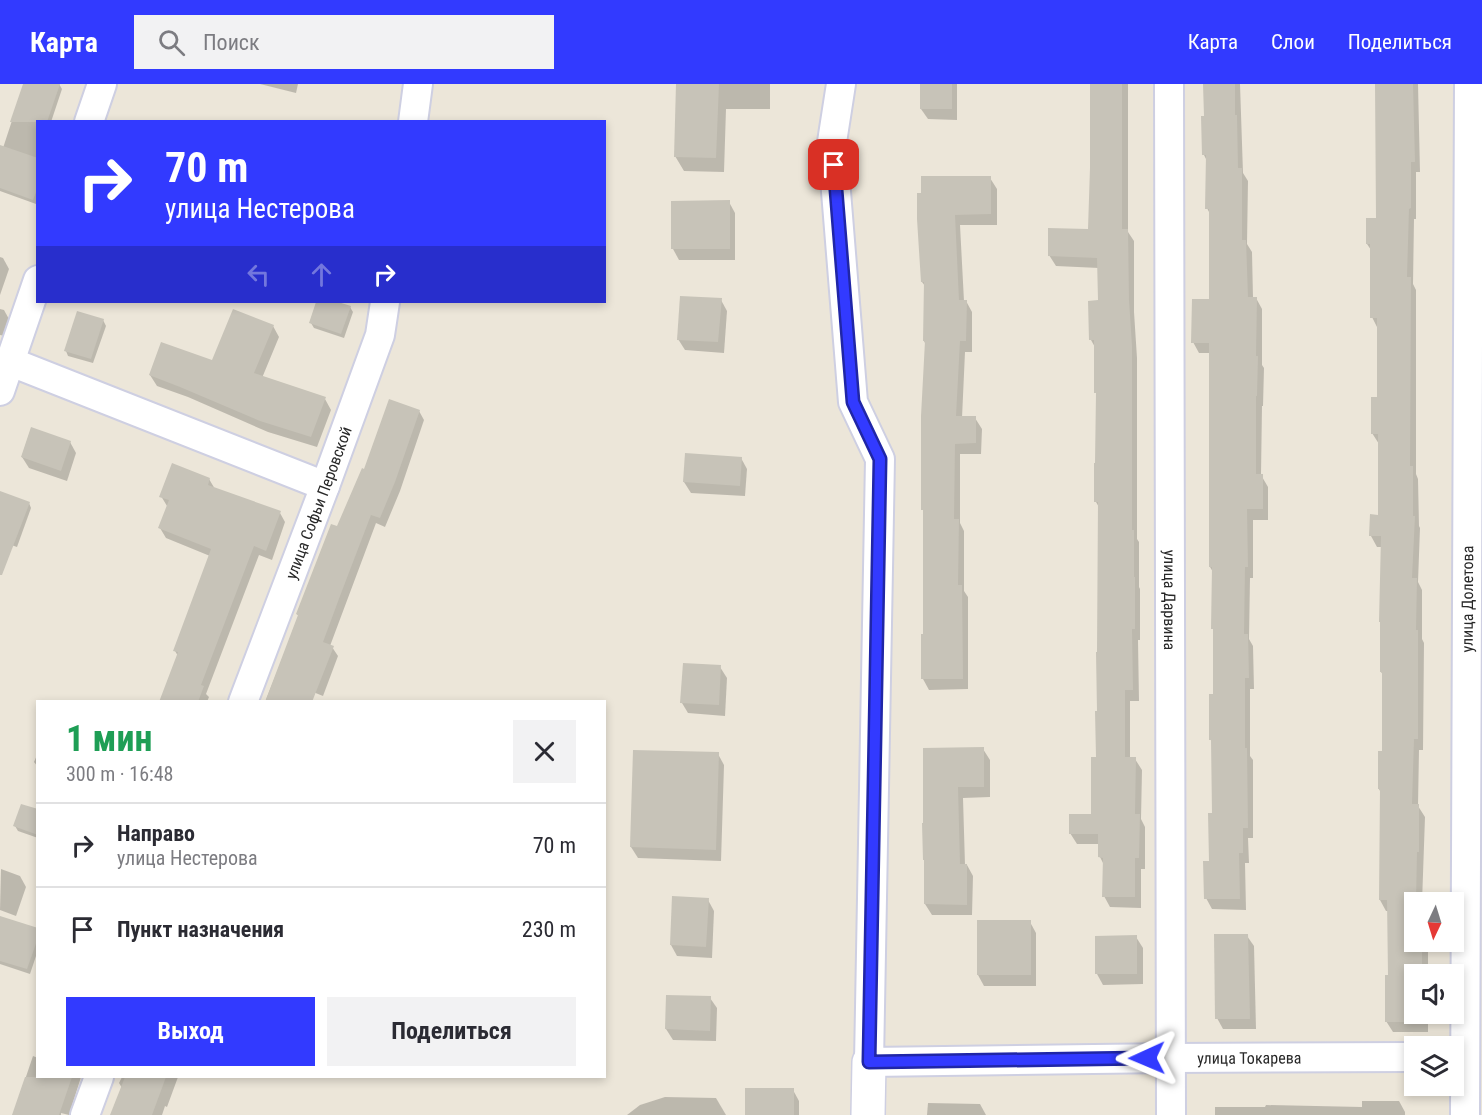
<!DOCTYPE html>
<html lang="ru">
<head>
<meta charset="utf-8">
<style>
	:root { --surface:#fff; --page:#f2f2f3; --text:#2b2b33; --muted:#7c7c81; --line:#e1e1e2; --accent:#323aff }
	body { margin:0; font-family:"Roboto Condensed",sans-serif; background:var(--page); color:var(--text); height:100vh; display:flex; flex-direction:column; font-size:22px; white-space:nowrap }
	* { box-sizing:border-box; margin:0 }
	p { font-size:20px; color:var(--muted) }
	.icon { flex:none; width:33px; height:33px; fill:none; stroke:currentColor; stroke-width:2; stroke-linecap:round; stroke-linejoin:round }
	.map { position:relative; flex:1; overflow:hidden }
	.panel { position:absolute; left:36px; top:616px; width:570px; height:378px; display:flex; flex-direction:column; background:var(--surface); border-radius:0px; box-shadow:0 3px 9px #0003 }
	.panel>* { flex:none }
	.hud { position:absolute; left:36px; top:36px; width:570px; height:183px; border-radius:0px; box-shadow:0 3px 9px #0003; background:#323aff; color:#fff; overflow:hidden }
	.needle { width:39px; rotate:184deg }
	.fabs { position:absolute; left:1404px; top:808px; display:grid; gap:12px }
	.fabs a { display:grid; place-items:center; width:60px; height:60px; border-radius:0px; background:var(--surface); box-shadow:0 3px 9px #0003; font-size:30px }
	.pin { position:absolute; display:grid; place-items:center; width:51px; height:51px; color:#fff; margin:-26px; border-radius:12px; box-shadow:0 3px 9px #0006 }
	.me { position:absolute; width:66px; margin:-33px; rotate:269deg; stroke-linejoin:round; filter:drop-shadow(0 0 4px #0008) }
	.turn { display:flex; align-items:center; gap:21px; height:126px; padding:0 30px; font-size:27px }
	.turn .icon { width:78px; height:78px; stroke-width:2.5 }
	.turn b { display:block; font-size:42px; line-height:51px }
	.lanes { display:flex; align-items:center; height:57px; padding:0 30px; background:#0003; justify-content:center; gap:30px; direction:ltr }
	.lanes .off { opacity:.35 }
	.round { display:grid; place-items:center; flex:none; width:63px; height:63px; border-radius:0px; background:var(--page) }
	.headline { display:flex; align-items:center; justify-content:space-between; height:102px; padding:0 30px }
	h1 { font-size:36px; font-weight:700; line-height:45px; color:#1e9e55 }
	.cta { display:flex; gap:12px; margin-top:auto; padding:12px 30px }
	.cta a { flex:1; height:69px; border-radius:0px; background:var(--accent); color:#fff; font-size:24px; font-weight:700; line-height:69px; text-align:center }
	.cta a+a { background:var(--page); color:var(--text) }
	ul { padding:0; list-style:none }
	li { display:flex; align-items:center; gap:18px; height:84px; padding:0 30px; border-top:2px solid var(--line) }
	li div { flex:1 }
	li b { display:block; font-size:22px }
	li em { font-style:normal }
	header { display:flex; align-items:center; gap:36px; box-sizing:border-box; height:84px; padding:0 30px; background:var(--accent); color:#fff }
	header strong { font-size:28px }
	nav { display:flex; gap:33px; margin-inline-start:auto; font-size:21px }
	.search { width:420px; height:54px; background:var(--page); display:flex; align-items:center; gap:15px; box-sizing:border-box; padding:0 21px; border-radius:0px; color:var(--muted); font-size:22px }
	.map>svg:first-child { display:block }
</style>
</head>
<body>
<header>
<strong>Карта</strong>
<div class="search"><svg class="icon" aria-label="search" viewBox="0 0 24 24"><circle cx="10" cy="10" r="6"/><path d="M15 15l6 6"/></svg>Поиск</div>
<nav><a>Карта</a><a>Слои</a><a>Поделиться</a></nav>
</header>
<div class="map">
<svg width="1482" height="1031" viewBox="0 0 1482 1031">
	<rect width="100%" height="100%" fill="#ece6d9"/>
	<g fill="#0003">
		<polygon points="24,0 59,0 62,5 51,38 38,38 38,114 36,120 0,107 0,63 3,64"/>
		<polygon points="260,0 298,0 296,9"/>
		<polygon points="677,0 770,0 770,25 726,25 724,88 684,87 675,72"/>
		<polygon points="921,0 957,0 957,36 928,35 921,25"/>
		<polygon points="1091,0 1128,0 1128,148 1134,157 1134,228 1137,274 1137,455 1139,458 1139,503 1140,505 1140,556 1138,556 1139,617 1130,617 1130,675 1135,675 1142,686 1141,735 1145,743 1145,785 1141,785 1141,824 1110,823 1104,812 1104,781 1100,773 1100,760 1077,760 1070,749 1092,732 1097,674 1100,425 1096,418 1097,380 1096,265 1091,256 1089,218 1099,218 1099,184 1056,182 1049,171 1090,146"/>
		<polygon points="1205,0 1240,0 1243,89 1248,97 1247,160 1252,168 1253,214 1256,214 1262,225 1262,281 1264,284 1263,322 1262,322 1261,391 1268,403 1268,436 1253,436 1253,494 1250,494 1249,555 1253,562 1254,605 1250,605 1250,672 1253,676 1253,754 1248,754 1249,779 1245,779 1246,826 1212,825 1206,814 1211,778 1213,730 1213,659 1210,655 1215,612 1213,488 1210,483 1211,269 1199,269 1193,258 1211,216 1210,130 1207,124 1207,77 1204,71 1205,33"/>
		<polygon points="1377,0 1418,0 1420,88 1416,88 1416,135 1414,135 1413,200 1416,206 1416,390 1418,395 1419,442 1420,444 1418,498 1422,506 1422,555 1424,559 1423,666 1419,666 1418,722 1425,733 1422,819 1414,819 1414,858 1423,858 1428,867 1428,891 1414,891 1414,930 1428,930 1428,948 1393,948 1386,937 1389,893 1389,827 1386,827 1380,816 1381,709 1379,705 1384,668 1384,592 1381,588 1382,463 1377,463 1371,452 1380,432 1379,360 1372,349 1379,315 1378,245 1372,233 1371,166 1367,160 1378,136"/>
		<polygon points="990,94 997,105 997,141 960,141 964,217 966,217 972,228 972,268 965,268 962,334 975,334 982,345 981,370 960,370 960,439 964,447 964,507 968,513 968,605 929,606 923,595 924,551 925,429 923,426 926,261 924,257 925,202 922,198 919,135"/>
		<polygon points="673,118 729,118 735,129 735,176 679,176 673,165"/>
		<polygon points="0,173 3,174 9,185 0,211"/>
		<polygon points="721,216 727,227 724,269 685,266 678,255"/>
		<polygon points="318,218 333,218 350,223 353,228 344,254 314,244 311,239"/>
		<polygon points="0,225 4,226 10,237 5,252 0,251"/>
		<polygon points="103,236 106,242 93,279 68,272 66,267"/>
		<polygon points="273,242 279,253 262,294 325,315 331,326 317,363 268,348 188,313 157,302 150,291 213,278"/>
		<polygon points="419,327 424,336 400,407 385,443 376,439 330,562 332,563 338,572 323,612 313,608 310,618 265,618 299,533 297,530 365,387"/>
		<polygon points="70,358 76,369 67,397 29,384 22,373"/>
		<polygon points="686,371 741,374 747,385 745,412 691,409 684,398"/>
		<polygon points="209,395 215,405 280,429 285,438 272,476 259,471 206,610 209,613 207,618 161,618 178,572 175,567 210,472 166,454 160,444 168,423 167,422 161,412"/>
		<polygon points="0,409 29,419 31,424 17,463 0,457"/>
		<polygon points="720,583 727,594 725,632 688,629 682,619"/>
		<polygon points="983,665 990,676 990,713 963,714 965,781 967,781 973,792 972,831 932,831 925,820 925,741"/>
		<polygon points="634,667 718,670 724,681 721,777 638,774 631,763"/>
		<polygon points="38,669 38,683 34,678"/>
		<polygon points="38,727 38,754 18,747 15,742"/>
		<polygon points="1,785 20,792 26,803 16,832 0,826"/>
		<polygon points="708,816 714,827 712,874 677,872 671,861"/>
		<polygon points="0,833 38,845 38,866 30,890 0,880"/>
		<polygon points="1030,838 1036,849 1036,902 984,902 978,891"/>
		<polygon points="1247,852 1254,862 1256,945 1223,945 1217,934"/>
		<polygon points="1096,853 1136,853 1143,864 1143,900 1103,901 1097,890"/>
		<polygon points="710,914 717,924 716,957 673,956 666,945"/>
		<polygon points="33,972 38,974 38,993 81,993 69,1031 61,1029 61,1031 13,1031"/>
		<polygon points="122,993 178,993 167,1023 165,1022 162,1031 112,1031 122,1004 119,999"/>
		<polygon points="793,1006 799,1017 799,1031 746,1031"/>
		<polygon points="665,1013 716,1014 726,1031 627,1031 640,1021"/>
		<polygon points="1362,1017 1399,1017 1405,1028 1405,1031 1215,1031 1215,1023 1265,1023 1266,1021 1362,1023"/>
		<polygon points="928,1019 980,1020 986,1031 927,1031"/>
	</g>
	<g fill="#c7c3b8">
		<polygon points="23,0 60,0 47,38 10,38"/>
		<polygon points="676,0 719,0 716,74 674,73"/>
		<rect x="920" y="0" width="32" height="25"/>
		<polygon points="1090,0 1122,0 1122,145 1128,145 1129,216 1132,262 1132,446 1134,446 1134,493 1135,493 1135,545 1132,545 1133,606 1125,606 1125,673 1136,673 1135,730 1140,730 1139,774 1135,774 1135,813 1102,813 1103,774 1098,773 1098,750 1069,750 1069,730 1091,730 1091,673 1096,673 1095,627 1097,627 1096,568 1097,568 1098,418 1094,418 1094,379 1095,379 1096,309 1094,309 1094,256 1089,256 1088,217 1098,216 1097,174 1048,172 1048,144 1088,145 1090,84"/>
		<polygon points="1203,0 1235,0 1235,31 1237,31 1238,84 1242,84 1242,156 1246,156 1248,213 1257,213 1256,272 1258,272 1257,312 1256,312 1256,390 1263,390 1263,425 1247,425 1248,483 1245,483 1244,550 1248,550 1249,594 1245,594 1245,664 1247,664 1248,744 1243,744 1243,769 1239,769 1240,815 1204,815 1203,777 1209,777 1208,729 1212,729 1211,656 1209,656 1209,610 1213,610 1213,545 1211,545 1212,483 1209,483 1209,259 1191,259 1192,215 1209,215 1209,125 1205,125 1206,71 1202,71 1201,32 1204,32"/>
		<polygon points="1375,0 1413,0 1415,78 1411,78 1411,124 1409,125 1407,193 1411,193 1410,382 1413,382 1413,432 1415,432 1412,494 1417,494 1416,546 1418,546 1418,655 1414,655 1412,720 1419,720 1419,768 1417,768 1416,817 1414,817 1414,858 1422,858 1422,888 1414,888 1414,938 1385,938 1385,891 1388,891 1387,816 1379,816 1380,705 1378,705 1378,667 1382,667 1382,588 1380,588 1380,538 1379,538 1381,452 1369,452 1370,430 1378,431 1378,350 1371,350 1371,313 1377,313 1377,234 1370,234 1370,160 1366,160 1366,134 1376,134"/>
		<polygon points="0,61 38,74 38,103 33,116 0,104"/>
		<polygon points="921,92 991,92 991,130 955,131 959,216 967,216 966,257 960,257 956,332 976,332 976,359 955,360 954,435 959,435 958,501 962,501 963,595 921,595 921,550 923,550 923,426 921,426 921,332 925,257 923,257 924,198 921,198 917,135 917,109 921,109"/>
		<polygon points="730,116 730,165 671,165 671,117"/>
		<polygon points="680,212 722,214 718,258 677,256"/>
		<polygon points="316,218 338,218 351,222 341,250 309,239"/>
		<polygon points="233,225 274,241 254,289 326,313 311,353 260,337 180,303 149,291 161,258 212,276"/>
		<polygon points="77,227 104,235 91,275 64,267"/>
		<polygon points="389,315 420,326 395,398 380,434 371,431 340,512 323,558 334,562 312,618 265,618 298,531 296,530 331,440 337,442 362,384 364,385"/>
		<polygon points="31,343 71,357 61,387 21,373"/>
		<polygon points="685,369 742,373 740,402 683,398"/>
		<polygon points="172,379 210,394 208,401 281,427 266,467 254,462 201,601 204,602 198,618 159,618 178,568 173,567 211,465 158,444 169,416 159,413"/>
		<polygon points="0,407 30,418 2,491 0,491"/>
		<polygon points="683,579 721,581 719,621 680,619"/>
		<polygon points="984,663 984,703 958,703 960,780 967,780 967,821 924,820 924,776 923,776 922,739 923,739 923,664"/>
		<polygon points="633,666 719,668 716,766 630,763"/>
		<polygon points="21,720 38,725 38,751 13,742"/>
		<polygon points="672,812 709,814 706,863 670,861"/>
		<polygon points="0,832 38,844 38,854 27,885 0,877"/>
		<rect x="977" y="836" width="54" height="55"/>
		<polygon points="1214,850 1248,850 1250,935 1215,935"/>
		<polygon points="1137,851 1137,890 1095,890 1095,852"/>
		<polygon points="666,911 711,912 710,947 665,945"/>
		<polygon points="25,993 72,993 59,1031 12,1031"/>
		<polygon points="125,993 166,993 152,1031 110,1031"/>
		<rect x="745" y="1004" width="49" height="27"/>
	</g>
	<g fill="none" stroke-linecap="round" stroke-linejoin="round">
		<defs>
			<g id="street">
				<path id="s1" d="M841 0 832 58 853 318 880 375 869 978 1171 974 1414 973"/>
				<path id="s2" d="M1169 0 1171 1031"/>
				<polyline points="89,38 102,0"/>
				<polyline points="413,38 418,0"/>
				<polyline points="11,278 325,402"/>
				<polyline points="0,307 38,196"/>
				<path id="s3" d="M243 618 325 402 380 251 385 218"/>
				<polyline points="85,1031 99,993"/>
				<path id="s4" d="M1465 1031 1469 0"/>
			</g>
			<polyline id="secondary" points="868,1031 869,978"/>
		</defs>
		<use href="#street" stroke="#cecfe2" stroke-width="32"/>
		<use href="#secondary" stroke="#cecfe2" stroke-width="36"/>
		<use href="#street" stroke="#fff" stroke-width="28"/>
		<use href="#secondary" stroke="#fff" stroke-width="33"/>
	</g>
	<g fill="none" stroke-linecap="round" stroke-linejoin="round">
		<defs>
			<polyline id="route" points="834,81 853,318 880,375 869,978 1147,974"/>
		</defs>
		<use href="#route" stroke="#2026a6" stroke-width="15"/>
		<use href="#route" stroke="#323aff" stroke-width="10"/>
	</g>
	<g text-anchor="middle" stroke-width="6" stroke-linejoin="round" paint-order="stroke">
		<g font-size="16" fill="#282828" stroke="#fff">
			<text dy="6" stroke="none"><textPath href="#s3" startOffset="213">улица Софьи Перовской</textPath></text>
			<text dy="6" stroke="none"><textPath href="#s4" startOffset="516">улица Долетова</textPath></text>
			<text dy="6" stroke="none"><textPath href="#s2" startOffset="516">улица Дарвина</textPath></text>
			<text dy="6" stroke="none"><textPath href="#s1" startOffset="1366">улица Токарева</textPath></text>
		</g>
	</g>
</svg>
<div class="fabs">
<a><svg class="needle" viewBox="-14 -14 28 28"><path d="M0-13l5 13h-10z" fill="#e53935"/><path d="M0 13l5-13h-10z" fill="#7c7c81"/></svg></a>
<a><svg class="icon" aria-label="sound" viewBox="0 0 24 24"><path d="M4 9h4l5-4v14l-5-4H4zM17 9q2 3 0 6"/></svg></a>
<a><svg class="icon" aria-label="layers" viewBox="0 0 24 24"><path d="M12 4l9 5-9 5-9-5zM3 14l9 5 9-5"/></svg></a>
</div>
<div class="pin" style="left:834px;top:81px;background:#d93025"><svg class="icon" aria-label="arrive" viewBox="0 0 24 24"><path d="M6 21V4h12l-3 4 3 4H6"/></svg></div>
<svg class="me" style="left:1147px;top:974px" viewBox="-20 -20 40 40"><path d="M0-17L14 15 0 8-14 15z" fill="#323aff" stroke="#fff" stroke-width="4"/></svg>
<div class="hud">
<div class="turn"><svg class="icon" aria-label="right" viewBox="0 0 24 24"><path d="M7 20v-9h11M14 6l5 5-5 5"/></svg><div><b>70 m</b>улица Нестерова</div></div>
<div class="lanes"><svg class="icon off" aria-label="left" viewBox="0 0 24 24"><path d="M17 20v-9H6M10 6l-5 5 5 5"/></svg><svg class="icon off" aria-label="ahead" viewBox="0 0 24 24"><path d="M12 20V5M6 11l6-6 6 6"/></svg><svg class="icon" aria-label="right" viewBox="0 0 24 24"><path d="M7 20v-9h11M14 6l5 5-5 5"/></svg></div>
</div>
<section class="panel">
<div class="headline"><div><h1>1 мин</h1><p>300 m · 16:48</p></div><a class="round"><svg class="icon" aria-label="close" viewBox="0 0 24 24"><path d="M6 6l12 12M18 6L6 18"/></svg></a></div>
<ul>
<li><svg class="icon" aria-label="right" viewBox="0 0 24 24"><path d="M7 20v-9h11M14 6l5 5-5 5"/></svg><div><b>Направо</b><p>улица Нестерова</p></div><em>70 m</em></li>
<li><svg class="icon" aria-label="arrive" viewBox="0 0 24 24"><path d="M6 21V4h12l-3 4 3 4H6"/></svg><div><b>Пункт назначения</b></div><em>230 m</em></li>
</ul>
<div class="cta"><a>Выход</a><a>Поделиться</a></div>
</section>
</div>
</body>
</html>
